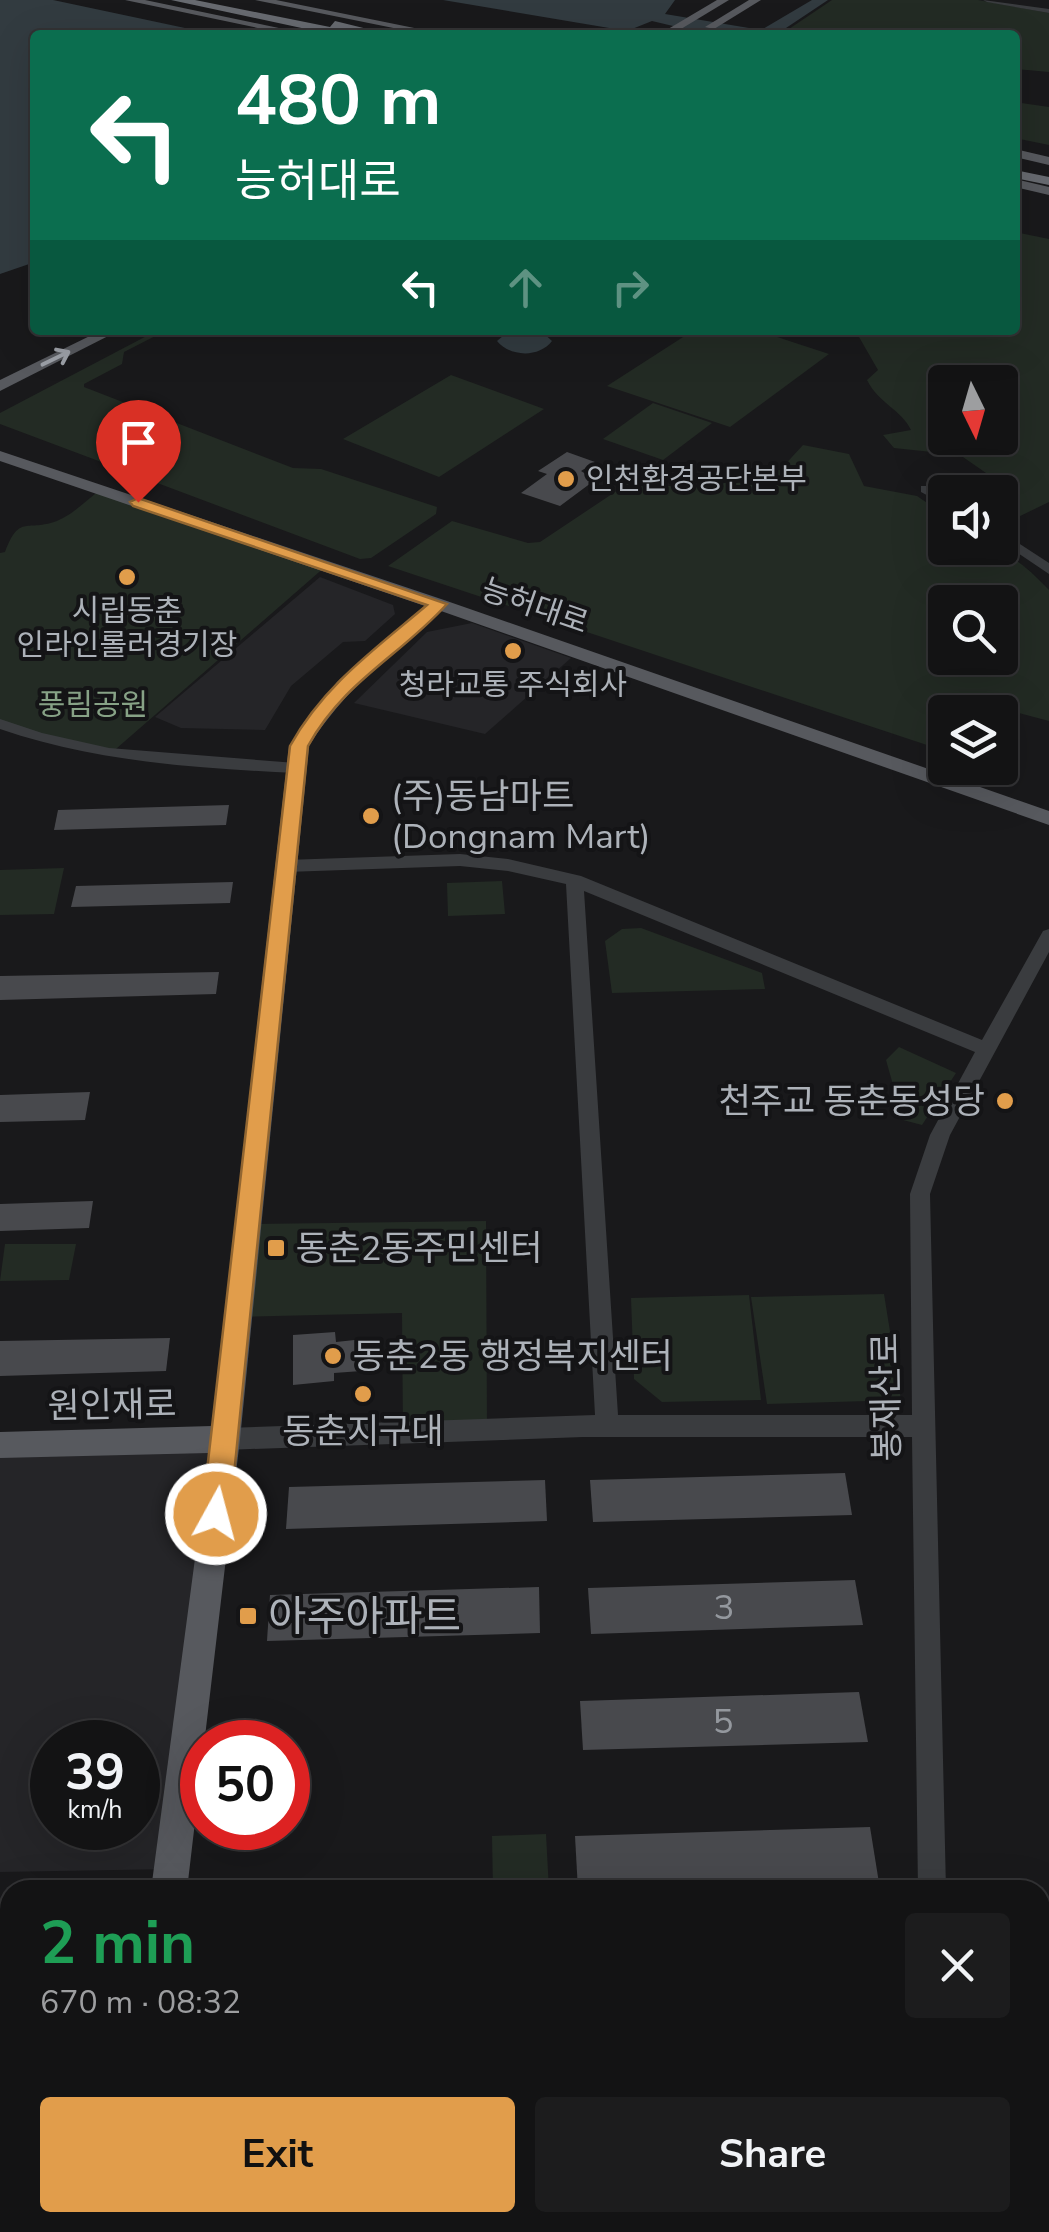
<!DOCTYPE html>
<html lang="en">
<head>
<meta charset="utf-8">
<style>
	:root { --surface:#131314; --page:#1c1c1d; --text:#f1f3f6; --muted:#9d9ea0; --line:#323234; --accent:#e19d4b }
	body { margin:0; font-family:"Nunito Sans","Noto Sans KR",sans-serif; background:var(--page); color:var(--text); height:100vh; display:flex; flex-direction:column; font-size:38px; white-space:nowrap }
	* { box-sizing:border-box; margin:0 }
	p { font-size:32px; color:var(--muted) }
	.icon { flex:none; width:55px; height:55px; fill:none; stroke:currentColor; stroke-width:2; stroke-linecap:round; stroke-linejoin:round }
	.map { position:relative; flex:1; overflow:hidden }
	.sheet { position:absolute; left:0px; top:1880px; width:1050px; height:352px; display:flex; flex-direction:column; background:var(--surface); border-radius:30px 30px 0 0; box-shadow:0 10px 40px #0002,0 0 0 2px var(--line) }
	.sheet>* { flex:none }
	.hud { position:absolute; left:30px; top:30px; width:990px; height:305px; border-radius:10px; box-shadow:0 10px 40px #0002,0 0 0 2px var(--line); background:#0b6e4f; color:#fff; overflow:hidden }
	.needle { width:65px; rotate:175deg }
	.tools { position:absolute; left:928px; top:365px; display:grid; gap:20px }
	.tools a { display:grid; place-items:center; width:90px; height:90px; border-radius:10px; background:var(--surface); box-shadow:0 10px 40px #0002,0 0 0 2px var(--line); font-size:50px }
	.speed { position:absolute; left:30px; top:1720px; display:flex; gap:20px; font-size:50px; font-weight:700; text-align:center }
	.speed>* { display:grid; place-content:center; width:130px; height:130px; border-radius:50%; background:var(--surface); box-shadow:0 10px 40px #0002,0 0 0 2px var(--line); line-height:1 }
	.speed small { font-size:25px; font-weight:400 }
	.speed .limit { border:15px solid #d22; background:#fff; color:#111 }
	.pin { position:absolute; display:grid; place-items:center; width:85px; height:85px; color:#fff; margin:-102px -42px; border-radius:50% 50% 50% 0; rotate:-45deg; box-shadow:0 0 10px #0007 }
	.pin .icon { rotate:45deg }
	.me { position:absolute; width:110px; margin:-55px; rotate:7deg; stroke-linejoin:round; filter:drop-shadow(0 0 8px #0008) }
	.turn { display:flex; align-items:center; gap:35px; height:210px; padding:0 40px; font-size:45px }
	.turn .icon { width:130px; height:130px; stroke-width:2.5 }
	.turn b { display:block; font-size:70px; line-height:85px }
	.lanes { display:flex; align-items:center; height:95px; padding:0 40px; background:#0003; justify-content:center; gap:50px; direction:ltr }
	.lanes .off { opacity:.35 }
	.round { display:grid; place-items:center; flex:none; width:105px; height:105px; border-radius:10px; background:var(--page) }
	.headline { display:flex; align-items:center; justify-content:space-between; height:170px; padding:0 40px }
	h1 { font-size:60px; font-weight:700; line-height:75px; color:#1e9e55 }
	.action { display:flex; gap:20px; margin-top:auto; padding:20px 40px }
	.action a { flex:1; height:115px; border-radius:10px; background:var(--accent); color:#111; font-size:40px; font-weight:700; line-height:115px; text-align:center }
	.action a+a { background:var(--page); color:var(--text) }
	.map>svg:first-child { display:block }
</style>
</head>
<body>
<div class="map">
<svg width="1049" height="2232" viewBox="0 0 1049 2232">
	<rect width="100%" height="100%" fill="#19191b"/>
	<g fill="#252528" fill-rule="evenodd">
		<polygon points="320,577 393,605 395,614 365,641 343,642 291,686 265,730 181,728 155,717"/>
		<polygon points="472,623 571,658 485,734 354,703 427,632"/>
		<path d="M225 1439 172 1869 0 1872V1445ZM52 1742H138V1828H52Z"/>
	</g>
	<g fill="#232b24" fill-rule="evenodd">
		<polygon points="832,0 978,0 1049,13 1049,72 1015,69 1015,35 783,33"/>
		<polygon points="1015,102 1049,107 1049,145 1015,138"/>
		<path d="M1015 232 1049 239V502L1014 519 1000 510V492H972L965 488 989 475 960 455 894 448 883 435 911 430C901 409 879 404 867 380L878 370 855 330H1015ZM945 382H1000V438H945Z"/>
		<polygon points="158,330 167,330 124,352 122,364 84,384 84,387 293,468 321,469 437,507 436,514 371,558 360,559 0,424 0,413"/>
		<polygon points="694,330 756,330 829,354 730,427 607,386"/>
		<polygon points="451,375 544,409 439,477 343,439"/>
		<polygon points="653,403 712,423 663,460 603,439"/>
		<path d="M803 445 849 454 864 486 917 496 945 515V548C999 548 1010 549 1049 590V721L1004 709 1000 713 945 712V751L388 566 452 521 528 543 540 542 627 484 712 488 756 470H780ZM945 602H1000V658H945Z"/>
		<path d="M100 490 326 566 109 755 0 723V553L5 552C19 515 26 531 54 522 70 517 87 500 100 490Z"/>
		<polygon points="64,868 54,914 0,915 0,870"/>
		<polygon points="502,881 505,914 448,916 447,883"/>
		<polygon points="641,928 762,973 765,989 612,993 605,941 622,929"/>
		<polygon points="899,1047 956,1073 922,1125 903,1120 886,1060"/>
		<polygon points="486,1221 487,1429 403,1433 402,1313 237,1317 246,1224"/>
		<polygon points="5,1244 76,1244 69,1280 0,1281"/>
		<polygon points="884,1294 901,1400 767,1404 751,1297"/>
		<polygon points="749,1295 761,1400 662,1402 634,1379 631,1298"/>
		<polygon points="546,1834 549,1890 493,1890 492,1836"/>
		<polygon points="1040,2136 1049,2137 1049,2232 990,2232 990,2223 1040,2222"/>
	</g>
	<g fill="#323b40">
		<polygon points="0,0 53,0 218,35 35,35 35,262 0,274"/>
		<polygon points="443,0 675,0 665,14 761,30 812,0 828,0 780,32 781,35 711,35 652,21 627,31"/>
		<path d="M510 330 541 331 552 341C539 358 510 357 497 341Z"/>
	</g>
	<g fill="#48494d">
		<polygon points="567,452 595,462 581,471 595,480 560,506 521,493 547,474 538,471"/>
		<polygon points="229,805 226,825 54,830 58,810"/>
		<polygon points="233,882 230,903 71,907 76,886"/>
		<polygon points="219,972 216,994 0,1000 0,976"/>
		<polygon points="90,1092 85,1120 0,1122 0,1095"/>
		<polygon points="93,1201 89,1228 0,1231 0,1204"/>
		<polygon points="335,1332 336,1342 373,1338 375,1370 334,1373 334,1381 293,1385 293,1335"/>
		<polygon points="170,1338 166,1371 0,1376 0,1341"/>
		<polygon points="845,1473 852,1515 593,1522 590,1480"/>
		<polygon points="545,1480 547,1521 286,1529 289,1487"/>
		<polygon points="855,1580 863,1625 591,1634 588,1588"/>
		<polygon points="539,1587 540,1633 267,1641 270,1595"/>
		<polygon points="859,1692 868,1742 583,1750 580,1701"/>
		<polygon points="870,1827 879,1883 578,1890 575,1836"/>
	</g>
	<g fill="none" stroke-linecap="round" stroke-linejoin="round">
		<g fill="#3a3c3f" fill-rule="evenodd">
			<polygon points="983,0 1049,9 1049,13 987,2"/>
			<polygon points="921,486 931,486 945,495 945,505 921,492"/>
			<polygon points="1000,531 1049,563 1049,574 1000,541"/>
			<path d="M0 719 42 733 109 748 296 763 304 768 296 773C195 768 96 762 0 729Z"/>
			<path d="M460 854 508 859 581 876 982 1040 1043 931 1049 929V952L950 1135 930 1194 946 1890H918L912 1437H583L225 1450 217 1447 213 1439 217 1431 225 1428 595 1415 566 884 508 871 460 866 286 872 277 866 286 860ZM584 891 975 1052 930 1135 910 1194 912 1415H618Z"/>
			<rect x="922" y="2222" width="32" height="10"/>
		</g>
		<g fill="#57595e" fill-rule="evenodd">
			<polygon points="125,0 145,0 312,35 291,35"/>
			<polygon points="255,0 276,0 449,35 428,35"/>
			<polygon points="717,0 729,0 671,35 658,35"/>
			<polygon points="749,0 761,0 714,29 705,27"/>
			<polygon points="1015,149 1049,157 1049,165 1015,157"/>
			<polygon points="1015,179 1049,187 1049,195 1015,187"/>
			<polygon points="102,330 120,330 0,391 0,380"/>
			<path d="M0 451 444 600 1049 811V825L441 611C392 652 343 691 309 746L240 1439 187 1890H151L209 1453 0 1458V1432L212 1426 289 746 337 682 425 606 0 461Z"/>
			<polygon points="113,2222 153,2222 152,2232 112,2232"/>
		</g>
		<g fill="#676a70" fill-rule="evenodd">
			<polygon points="171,0 195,0 330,27 335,21 392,35 334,35"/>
			<polygon points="1015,170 1049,177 1049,185 1015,178"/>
		</g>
	</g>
	<defs><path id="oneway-shaft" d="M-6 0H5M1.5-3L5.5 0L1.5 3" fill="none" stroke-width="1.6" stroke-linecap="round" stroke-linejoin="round" transform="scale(2.5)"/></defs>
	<use stroke="#9ca0a7" href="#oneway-shaft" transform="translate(56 358) rotate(-26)"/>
	<path fill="#e19d4b" stroke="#926631" stroke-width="2.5" d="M138 498 447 604C400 656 344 681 308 746L230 1514 226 1523 216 1527 206 1523 202 1514 290 746C323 686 375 649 427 605L133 506 130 502Z"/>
	<g fill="#e19d4b" stroke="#141416" stroke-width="4">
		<circle cx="566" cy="479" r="10"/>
		<circle cx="127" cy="577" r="10"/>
		<circle cx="513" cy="651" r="10"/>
		<circle cx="371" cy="816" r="10"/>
		<circle cx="1005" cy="1101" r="10"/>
		<rect x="266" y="1238" width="20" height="20" rx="5"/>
		<circle cx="333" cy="1356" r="10"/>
		<circle cx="363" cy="1394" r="10"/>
		<rect x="238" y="1606" width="20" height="20" rx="5"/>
	</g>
	<g text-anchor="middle" stroke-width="8" stroke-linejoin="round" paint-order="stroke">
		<g font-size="30" fill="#adb2b9" stroke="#141416">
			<text x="586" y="489" text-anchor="start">인천환경공단본부</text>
			<text x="127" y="621">시립동춘<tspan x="127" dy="34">인라인롤러경기장</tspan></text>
			<text x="513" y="695">청라교통 주식회사</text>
		</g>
		<g font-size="30" fill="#adb2b9" stroke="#141416">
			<text transform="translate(535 606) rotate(19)" y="10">능허대로</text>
		</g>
		<g font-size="30" fill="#87a286" stroke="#141416">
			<text x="93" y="715">풍림공원</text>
		</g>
		<g font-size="35" fill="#adb2b9" stroke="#141416" text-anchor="start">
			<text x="391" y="808">(주)동남마트<tspan x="391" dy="40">(Dongnam Mart)</tspan></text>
			<text x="985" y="1113" text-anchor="end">천주교 동춘동성당</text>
			<text x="296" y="1260">동춘2동주민센터</text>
			<text x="353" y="1368">동춘2동 행정복지센터</text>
			<text x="363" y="1443" text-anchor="middle">동춘지구대</text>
		</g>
		<g font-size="35" fill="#adb2b9" stroke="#141416">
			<text transform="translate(886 1397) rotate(-91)" y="12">봉재산로</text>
			<text transform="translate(112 1405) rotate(-1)" y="12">원인재로</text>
		</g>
		<g font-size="35" fill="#94989e">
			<text x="724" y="1619">3</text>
			<text x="723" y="1733">5</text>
		</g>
		<g font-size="42" fill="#adb2b9" stroke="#141416" text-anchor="start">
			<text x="268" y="1631">아주아파트</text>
		</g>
	</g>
</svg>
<div class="tools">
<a><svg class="needle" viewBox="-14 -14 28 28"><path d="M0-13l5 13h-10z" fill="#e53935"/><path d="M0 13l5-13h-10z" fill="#9d9ea0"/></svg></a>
<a><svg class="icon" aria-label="sound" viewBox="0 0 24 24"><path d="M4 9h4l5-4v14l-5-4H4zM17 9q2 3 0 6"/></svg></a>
<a><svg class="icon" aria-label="search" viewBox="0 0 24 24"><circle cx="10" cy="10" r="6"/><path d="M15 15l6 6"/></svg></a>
<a><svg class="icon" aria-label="layers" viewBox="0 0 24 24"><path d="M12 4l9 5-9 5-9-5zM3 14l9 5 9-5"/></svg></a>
</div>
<div class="speed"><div>39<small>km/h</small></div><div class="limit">50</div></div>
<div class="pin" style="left:138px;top:502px;background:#d93025"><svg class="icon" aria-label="arrive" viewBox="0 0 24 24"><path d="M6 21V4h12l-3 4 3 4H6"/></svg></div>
<svg class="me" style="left:216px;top:1514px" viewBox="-20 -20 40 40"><circle r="17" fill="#e19d4b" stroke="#fff" stroke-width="3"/><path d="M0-11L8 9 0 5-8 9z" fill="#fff"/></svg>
<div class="hud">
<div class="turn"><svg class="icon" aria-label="left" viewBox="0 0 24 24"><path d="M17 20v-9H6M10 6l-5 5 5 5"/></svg><div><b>480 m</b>능허대로</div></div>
<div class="lanes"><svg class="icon" aria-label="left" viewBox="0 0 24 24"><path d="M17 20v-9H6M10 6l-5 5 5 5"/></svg><svg class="icon off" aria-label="ahead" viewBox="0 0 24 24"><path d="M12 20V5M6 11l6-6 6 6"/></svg><svg class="icon off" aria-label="right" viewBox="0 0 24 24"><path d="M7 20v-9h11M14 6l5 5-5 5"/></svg></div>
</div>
<section class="sheet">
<div class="headline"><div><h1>2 min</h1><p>670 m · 08:32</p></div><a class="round"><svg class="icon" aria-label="close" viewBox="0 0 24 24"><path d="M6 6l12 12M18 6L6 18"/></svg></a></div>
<div class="action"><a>Exit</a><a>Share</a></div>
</section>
</div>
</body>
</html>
